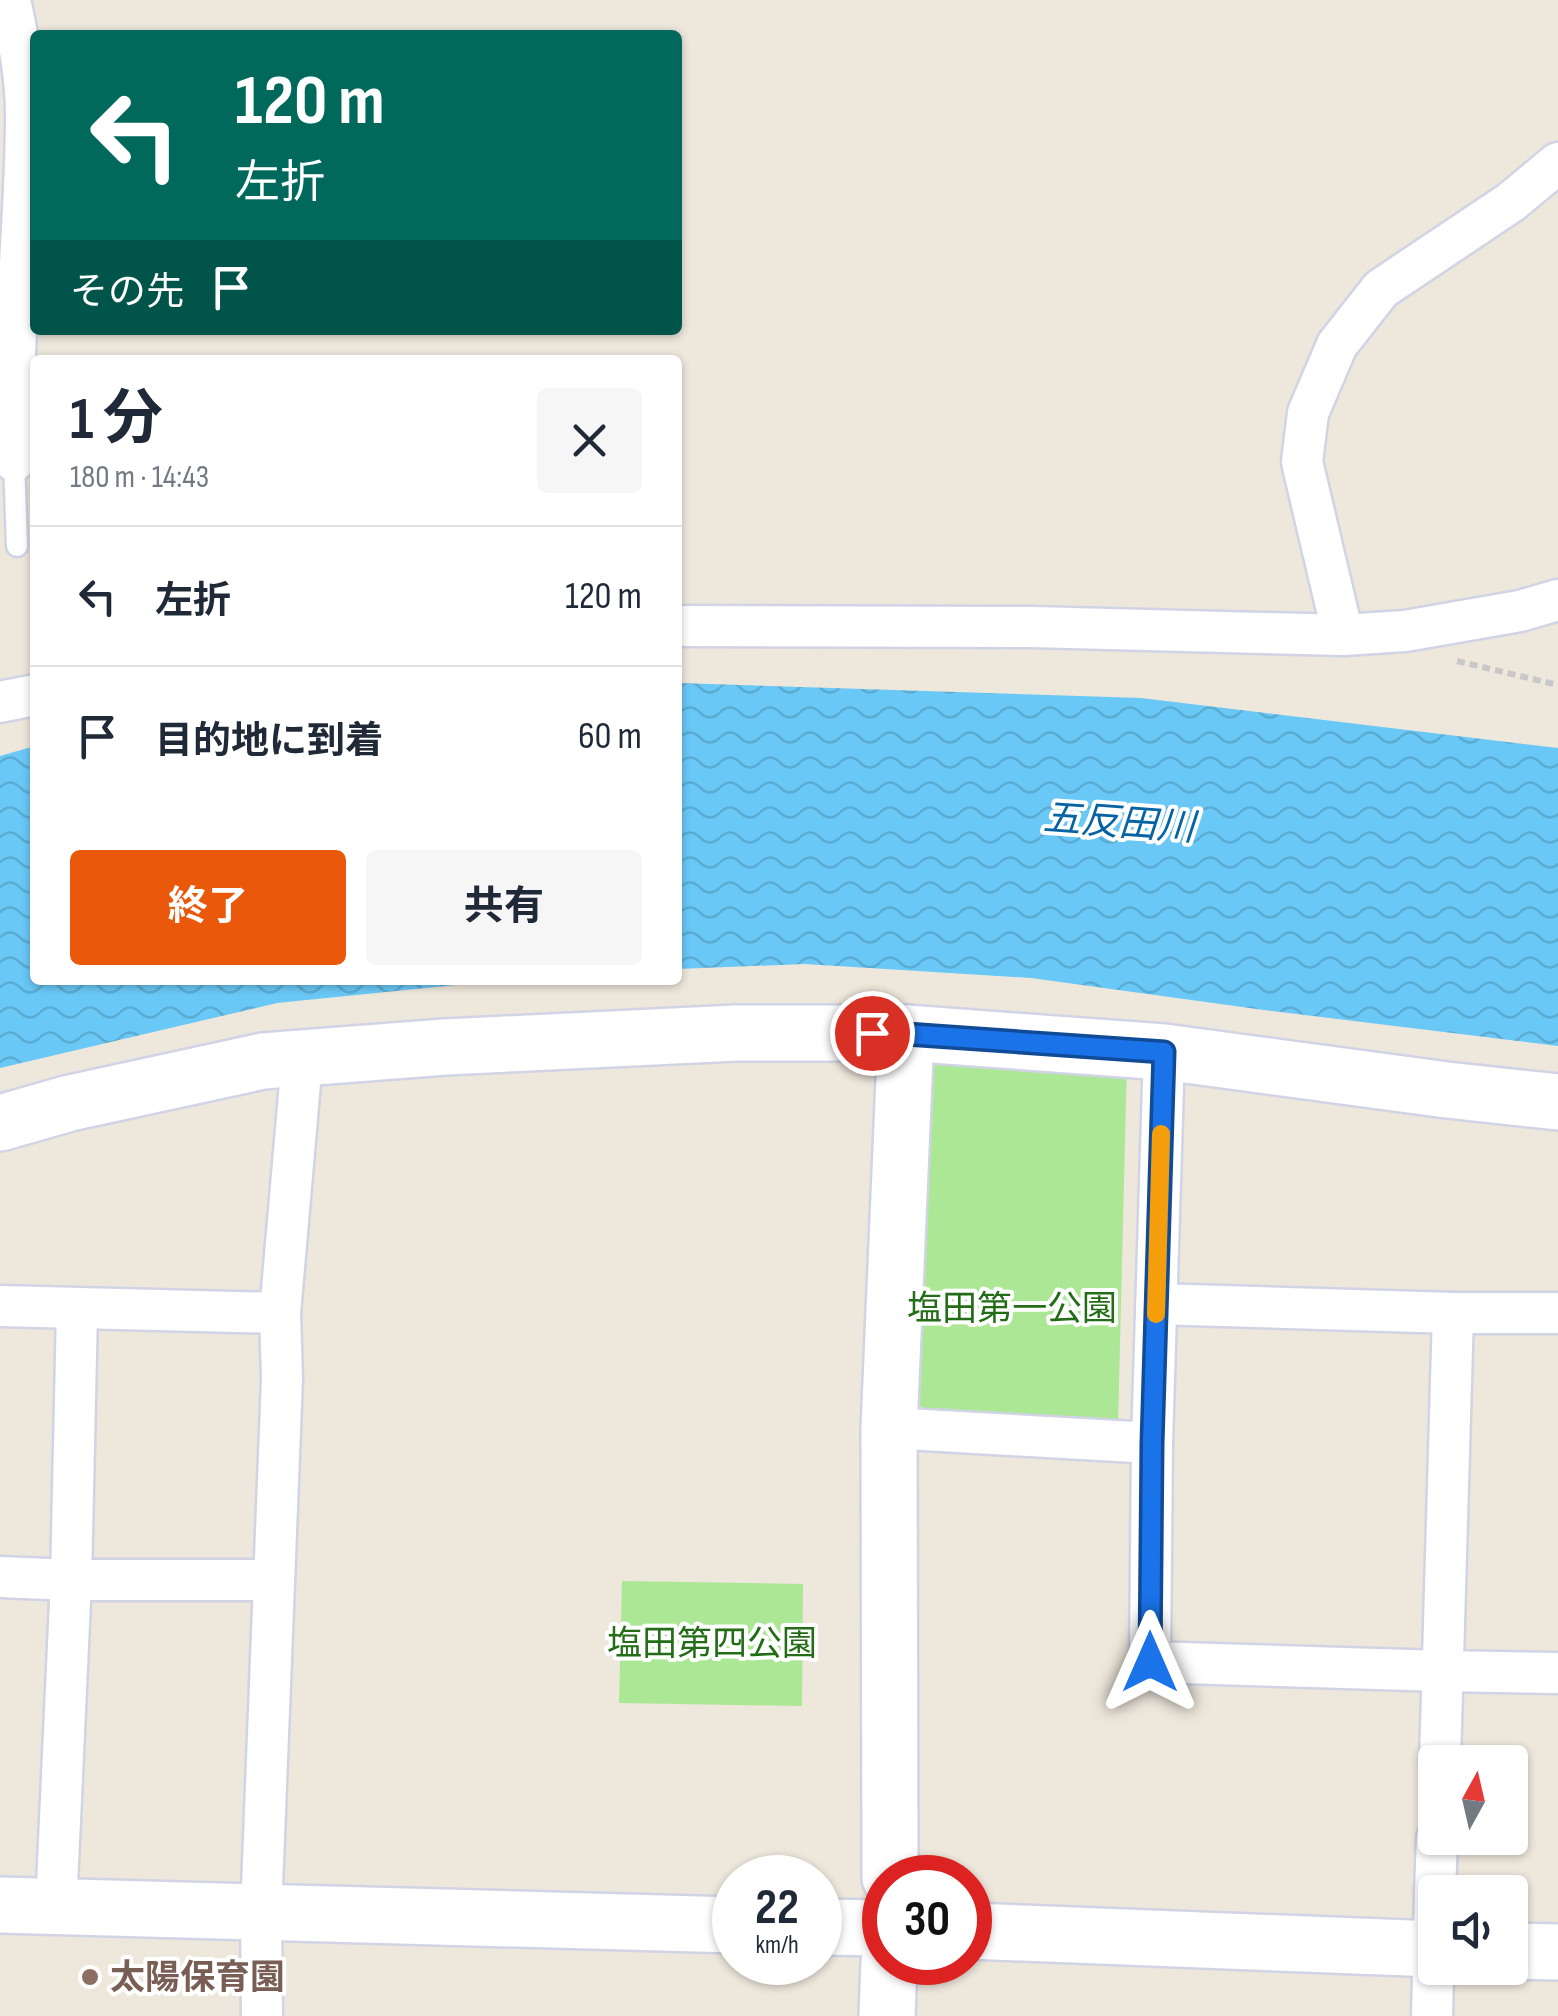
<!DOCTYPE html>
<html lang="ja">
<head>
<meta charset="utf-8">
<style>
	:root { --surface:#fff; --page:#f6f6f7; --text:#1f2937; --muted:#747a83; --line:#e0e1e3; --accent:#ea580c }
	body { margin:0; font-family:"Sofia Sans Condensed","Noto Sans JP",sans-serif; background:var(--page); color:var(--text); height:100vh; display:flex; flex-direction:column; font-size:38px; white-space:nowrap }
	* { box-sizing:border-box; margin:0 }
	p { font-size:32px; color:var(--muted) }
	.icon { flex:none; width:55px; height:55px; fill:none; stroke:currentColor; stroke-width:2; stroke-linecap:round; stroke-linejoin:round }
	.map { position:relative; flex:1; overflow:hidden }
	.side { position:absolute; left:30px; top:355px; width:652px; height:630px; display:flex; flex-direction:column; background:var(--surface); border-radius:10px; box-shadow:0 2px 8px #0004 }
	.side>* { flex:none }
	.hud { position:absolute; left:30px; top:30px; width:652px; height:305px; border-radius:10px; box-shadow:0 2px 8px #0004; background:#00695c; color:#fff; overflow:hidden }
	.needle { width:65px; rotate:8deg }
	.tools { position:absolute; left:1418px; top:1745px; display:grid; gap:20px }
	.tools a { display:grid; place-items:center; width:110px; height:110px; border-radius:10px; background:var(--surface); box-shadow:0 2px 8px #0004; font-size:50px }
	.speed { position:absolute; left:712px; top:1855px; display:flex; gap:20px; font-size:50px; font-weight:700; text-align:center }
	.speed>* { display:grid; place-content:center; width:130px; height:130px; border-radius:50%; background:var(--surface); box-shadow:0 2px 8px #0004; line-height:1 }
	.speed small { font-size:25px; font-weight:400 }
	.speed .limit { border:15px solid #d22; background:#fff; color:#111 }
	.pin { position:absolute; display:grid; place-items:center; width:85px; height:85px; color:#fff; margin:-42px; border:5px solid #fff; border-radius:50%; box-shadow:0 2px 10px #0007 }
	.me { position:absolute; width:110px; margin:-55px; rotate:0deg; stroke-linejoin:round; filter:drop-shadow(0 0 8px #0008) }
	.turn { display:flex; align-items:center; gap:35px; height:210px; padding:0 40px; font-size:45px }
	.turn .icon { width:130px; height:130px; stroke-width:2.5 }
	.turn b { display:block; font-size:70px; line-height:85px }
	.then { display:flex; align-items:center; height:95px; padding:0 40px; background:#0003; gap:20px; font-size:38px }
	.round { display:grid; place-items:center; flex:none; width:105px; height:105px; border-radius:10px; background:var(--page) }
	.headline { display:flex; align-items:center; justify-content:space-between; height:170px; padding:0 40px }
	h1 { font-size:60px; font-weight:700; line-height:75px }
	.button { display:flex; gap:20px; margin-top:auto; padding:20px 40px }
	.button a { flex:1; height:115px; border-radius:10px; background:var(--accent); color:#fff; font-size:40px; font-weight:700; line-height:115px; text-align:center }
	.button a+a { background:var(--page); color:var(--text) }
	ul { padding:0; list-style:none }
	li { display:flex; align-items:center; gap:30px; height:140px; padding:0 40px; border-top:2px solid var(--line) }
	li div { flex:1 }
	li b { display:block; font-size:38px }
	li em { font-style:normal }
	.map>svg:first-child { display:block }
</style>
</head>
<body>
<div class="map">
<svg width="1558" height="2016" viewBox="0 0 1558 2016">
	<defs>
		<pattern id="water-waves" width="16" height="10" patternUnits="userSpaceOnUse" patternTransform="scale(2.5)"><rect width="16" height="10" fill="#69c8f6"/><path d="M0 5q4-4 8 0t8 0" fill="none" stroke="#5bacd3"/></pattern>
	</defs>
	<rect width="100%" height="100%" fill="#eee7dc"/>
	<g fill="#ace796">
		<polygon points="916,1045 1127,1059 1118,1426 934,1415 900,1394"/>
		<polygon points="622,1581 803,1584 802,1706 619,1703"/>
	</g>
	<g fill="url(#water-waves)">
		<polygon points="678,683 1141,698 1558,748 1558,1046 1264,1010 1031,978 805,964 678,969"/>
		<polygon points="35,746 35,980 505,980 277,1003 0,1068 0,756"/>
	</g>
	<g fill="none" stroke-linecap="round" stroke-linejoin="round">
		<defs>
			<polyline id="lane" points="14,461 17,546"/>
			<g id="street">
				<path d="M10 0C18 37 26 77 26 114 26 230 10 345 14 461"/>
				<polyline points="678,626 1032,627 1343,635 1405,631 1520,611 1558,600"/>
				<polyline points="1343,635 1302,462 1308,413 1337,345 1381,289 1511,202 1558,163"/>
				<polyline points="0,702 35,695"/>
				<polyline points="1164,1052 1152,1443 1150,1662 1443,1671 1558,1673"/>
				<polyline points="1156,1304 1453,1313 1558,1313"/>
				<polyline points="0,1306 280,1313"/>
				<polyline points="889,1428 1152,1443"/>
				<polyline points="0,1577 71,1580 273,1580"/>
				<polyline points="1440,1762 1453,1313"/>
				<polyline points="1435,1892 1437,1838"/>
				<polyline points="56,1907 71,1580 77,1310"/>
				<polyline points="262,2016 261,1913 282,1379 280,1313 302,1060"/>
				<polyline points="1432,2016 1435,1896"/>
			</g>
			<g id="secondary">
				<polyline points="0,1123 70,1103 263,1061 445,1047 736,1033 906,1033 1164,1052 1447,1090 1558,1102"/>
				<polyline points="890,1878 889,1428 906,1033"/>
				<polyline points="0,1905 735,1925"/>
				<polyline points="820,1927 885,1928"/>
				<polyline points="970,1931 1435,1949"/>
				<polyline points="1510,1951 1558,1952"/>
				<polyline points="887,2016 889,1962"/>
			</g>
		</defs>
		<use href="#lane" stroke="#d1d4e5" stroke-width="25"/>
		<use href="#street" stroke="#d1d4e5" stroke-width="45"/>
		<use href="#secondary" stroke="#d1d4e5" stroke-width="60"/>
		<polyline stroke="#c8c8c8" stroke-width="6" stroke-dasharray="8 5" stroke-linecap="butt" points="1457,661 1558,685"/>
		<use href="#lane" stroke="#fff" stroke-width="20"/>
		<use href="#street" stroke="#fff" stroke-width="40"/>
		<use href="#secondary" stroke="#fff" stroke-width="55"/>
	</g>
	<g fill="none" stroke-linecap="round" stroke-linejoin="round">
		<defs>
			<polyline id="route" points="872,1033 906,1034 1164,1052 1152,1443 1150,1662"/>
		</defs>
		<use href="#route" stroke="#114b97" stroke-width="25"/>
		<use href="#route" stroke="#1a73e8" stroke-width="18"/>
		<polyline stroke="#f59e0b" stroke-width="18" points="1156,1314 1161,1134"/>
	</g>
	<circle fill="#8d6e63" stroke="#fff" stroke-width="4" cx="90" cy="1977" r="10"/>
	<g text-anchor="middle" stroke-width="8" stroke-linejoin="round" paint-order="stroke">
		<g font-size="35" fill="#236d16" stroke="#fff">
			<text x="1012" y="1320">塩田第一公園</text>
			<text x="712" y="1655">塩田第四公園</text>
		</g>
		<g font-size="35" font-weight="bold" fill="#785e54" stroke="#fff" text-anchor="start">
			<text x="110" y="1989">太陽保育園</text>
		</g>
		<g font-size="38" font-style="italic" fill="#0664a4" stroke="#fff">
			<text transform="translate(1119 822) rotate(4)" y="13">五反田川</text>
		</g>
	</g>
</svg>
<div class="tools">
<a><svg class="needle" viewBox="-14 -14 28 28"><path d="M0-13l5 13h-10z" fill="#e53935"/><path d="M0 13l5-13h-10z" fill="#747a83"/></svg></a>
<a><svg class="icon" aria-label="sound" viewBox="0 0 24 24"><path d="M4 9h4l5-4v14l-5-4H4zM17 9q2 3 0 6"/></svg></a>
</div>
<div class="speed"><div>22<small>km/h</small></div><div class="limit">30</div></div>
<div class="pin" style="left:872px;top:1033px;background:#d93025"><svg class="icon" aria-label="arrive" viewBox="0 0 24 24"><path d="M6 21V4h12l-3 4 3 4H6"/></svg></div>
<svg class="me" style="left:1150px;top:1662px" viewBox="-20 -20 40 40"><path d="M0-17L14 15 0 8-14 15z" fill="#1a73e8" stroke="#fff" stroke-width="4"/></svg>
<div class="hud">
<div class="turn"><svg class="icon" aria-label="left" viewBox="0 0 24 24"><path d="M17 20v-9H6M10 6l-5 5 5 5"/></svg><div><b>120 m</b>左折</div></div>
<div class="then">その先<svg class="icon" aria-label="arrive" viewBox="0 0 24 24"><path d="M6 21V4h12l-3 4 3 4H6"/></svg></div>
</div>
<section class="side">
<div class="headline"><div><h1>1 分</h1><p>180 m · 14:43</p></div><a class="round"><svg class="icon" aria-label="close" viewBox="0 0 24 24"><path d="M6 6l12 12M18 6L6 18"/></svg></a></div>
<ul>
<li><svg class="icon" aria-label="left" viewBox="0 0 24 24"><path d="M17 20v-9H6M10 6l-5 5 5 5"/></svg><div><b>左折</b></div><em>120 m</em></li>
<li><svg class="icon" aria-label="arrive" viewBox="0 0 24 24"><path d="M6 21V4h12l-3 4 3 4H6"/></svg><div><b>目的地に到着</b></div><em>60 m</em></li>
</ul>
<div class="button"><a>終了</a><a>共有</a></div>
</section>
</div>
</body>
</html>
